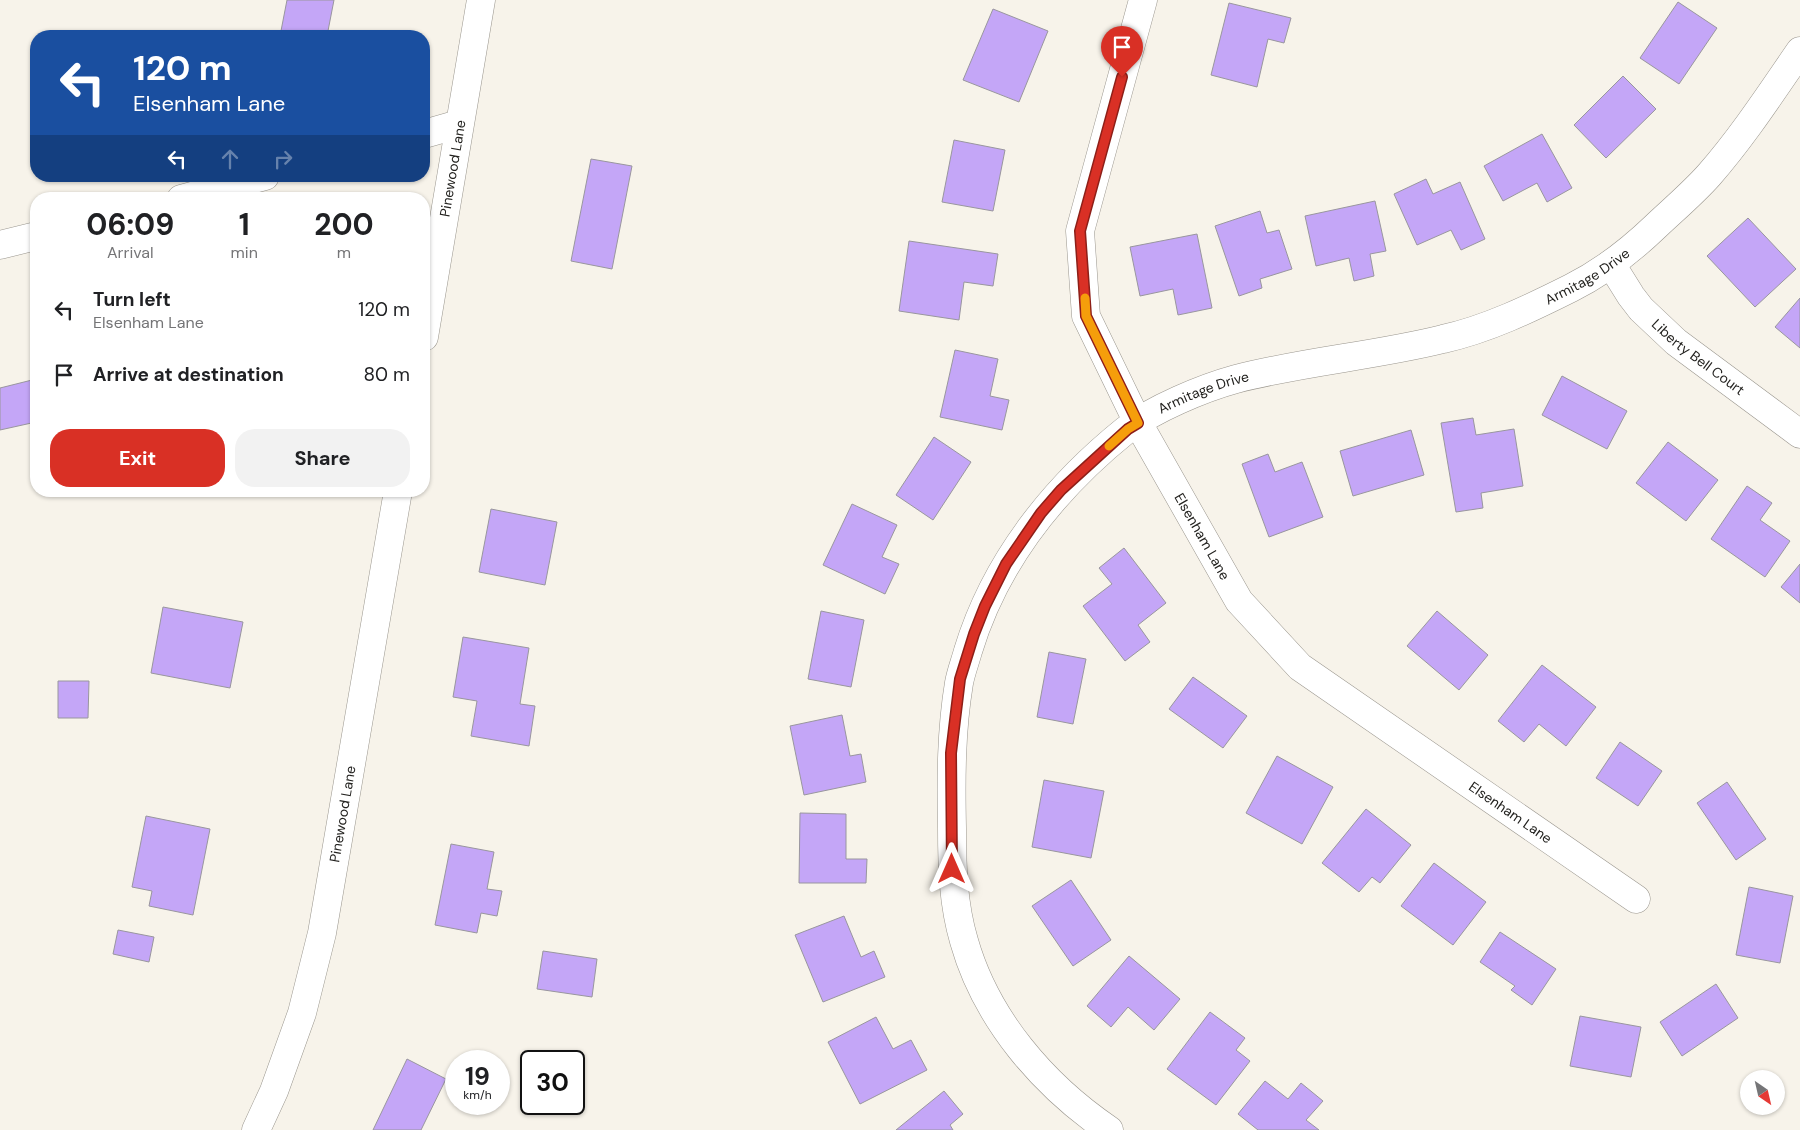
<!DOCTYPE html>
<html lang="en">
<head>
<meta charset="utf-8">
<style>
	:root { --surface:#fff; --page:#f2f2f2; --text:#202124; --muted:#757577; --accent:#d93025 }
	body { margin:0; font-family:"DM Sans",sans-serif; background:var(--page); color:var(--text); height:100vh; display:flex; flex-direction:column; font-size:19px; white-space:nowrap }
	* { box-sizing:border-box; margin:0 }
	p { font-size:16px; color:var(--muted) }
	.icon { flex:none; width:28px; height:28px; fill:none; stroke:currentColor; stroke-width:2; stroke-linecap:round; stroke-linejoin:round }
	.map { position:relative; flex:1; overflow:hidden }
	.sheet { position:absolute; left:30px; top:192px; width:400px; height:305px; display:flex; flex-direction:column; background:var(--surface); border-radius:20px; box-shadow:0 1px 4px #0004 }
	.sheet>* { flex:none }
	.banner { position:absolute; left:30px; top:30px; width:400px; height:152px; border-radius:20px; box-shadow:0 1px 4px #0004; background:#1a4fa0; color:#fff; overflow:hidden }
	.needle { width:32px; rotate:146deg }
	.buttons { position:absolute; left:1740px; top:1070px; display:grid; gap:10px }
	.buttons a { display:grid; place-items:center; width:45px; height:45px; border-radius:50%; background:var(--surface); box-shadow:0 1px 4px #0004; font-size:25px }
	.speed { position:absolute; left:445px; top:1050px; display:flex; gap:10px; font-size:25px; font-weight:700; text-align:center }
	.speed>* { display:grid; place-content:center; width:65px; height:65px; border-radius:50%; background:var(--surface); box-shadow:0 1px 4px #0004; line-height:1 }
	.speed small { font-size:12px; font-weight:400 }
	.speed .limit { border:2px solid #111; border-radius:8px; background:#fff; color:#111 }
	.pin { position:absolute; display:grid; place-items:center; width:42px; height:42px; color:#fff; margin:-51px -21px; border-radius:50% 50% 50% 0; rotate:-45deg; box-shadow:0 0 5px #0007 }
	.pin .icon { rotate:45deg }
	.me { position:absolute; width:55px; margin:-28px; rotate:0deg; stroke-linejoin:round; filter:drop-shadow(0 0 4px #0008) }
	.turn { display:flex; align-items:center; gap:18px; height:105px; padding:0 20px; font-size:22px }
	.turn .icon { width:65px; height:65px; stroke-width:2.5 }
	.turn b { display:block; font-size:35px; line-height:42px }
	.lanes { display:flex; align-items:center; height:48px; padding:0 20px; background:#0003; justify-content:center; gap:25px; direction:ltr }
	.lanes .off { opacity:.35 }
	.eta { display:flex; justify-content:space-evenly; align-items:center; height:85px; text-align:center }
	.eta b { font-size:30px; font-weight:700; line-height:35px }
	.button { display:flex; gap:10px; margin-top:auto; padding:10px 20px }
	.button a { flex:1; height:58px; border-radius:20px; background:var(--accent); color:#fff; font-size:20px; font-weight:700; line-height:58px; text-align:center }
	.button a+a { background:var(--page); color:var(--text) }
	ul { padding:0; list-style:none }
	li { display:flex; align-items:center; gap:15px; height:65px; padding:0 20px }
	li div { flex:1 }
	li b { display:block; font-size:19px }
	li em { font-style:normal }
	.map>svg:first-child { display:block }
</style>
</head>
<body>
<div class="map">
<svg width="1800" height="1130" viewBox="0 0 1800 1130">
	<rect width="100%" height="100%" fill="#f7f3ea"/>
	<g fill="#c4a6f7" stroke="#99969e">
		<polygon points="287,0 334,0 327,36 280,36"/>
		<polygon points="1678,2 1717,28 1679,84 1640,58"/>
		<polygon points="1229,3 1291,18 1284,43 1268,39 1257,87 1211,75"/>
		<polygon points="993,9 1048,31 1019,102 963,80"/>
		<polygon points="1623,76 1656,109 1606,158 1574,125"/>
		<polygon points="1542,134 1572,188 1547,202 1537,183 1503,201 1484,166"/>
		<polygon points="954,140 1005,150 993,211 942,202"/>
		<polygon points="591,159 632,166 612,269 571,261"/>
		<polygon points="1426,179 1433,194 1460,182 1485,239 1461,250 1451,230 1417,245 1394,194"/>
		<polygon points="1375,201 1386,251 1370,254 1374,276 1354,281 1349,258 1316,266 1305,216"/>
		<polygon points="1260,211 1267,233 1279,230 1292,269 1260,279 1262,288 1239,296 1215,226"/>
		<polygon points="1748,218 1796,269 1755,307 1707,256"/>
		<polygon points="1197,234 1212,308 1178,315 1173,289 1140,296 1130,247"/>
		<polygon points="909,241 998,254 993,286 964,282 959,320 899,311"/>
		<polygon points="1800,298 1800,348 1775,327"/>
		<polygon points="955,350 998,359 990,396 1009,400 1002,430 940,417"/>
		<polygon points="1562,376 1627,411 1607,449 1542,415"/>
		<polygon points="36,379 36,422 0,430 0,388"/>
		<polygon points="1473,418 1476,435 1514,429 1523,486 1481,493 1483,508 1456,512 1441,423"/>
		<polygon points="1411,430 1424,475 1353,496 1340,451"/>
		<polygon points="934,437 971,462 933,520 896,495"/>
		<polygon points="1668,442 1718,480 1686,521 1636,483"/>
		<polygon points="1268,454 1275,472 1302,462 1323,517 1269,537 1242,464"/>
		<polygon points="1747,486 1772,503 1760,520 1790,541 1765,577 1711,539"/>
		<polygon points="852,504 897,525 882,557 899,564 885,594 823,565"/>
		<polygon points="491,509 557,522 545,585 479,572"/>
		<polygon points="1124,548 1166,603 1138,625 1150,642 1125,661 1083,606 1112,584 1099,568"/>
		<polygon points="1800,564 1800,603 1781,587"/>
		<polygon points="163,607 243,622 230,688 151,673"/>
		<polygon points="821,611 864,620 851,687 808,679"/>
		<polygon points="1437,611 1488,655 1459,690 1407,646"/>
		<polygon points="463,637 529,648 520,704 535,706 529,746 471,736 477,701 453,697"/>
		<polygon points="1049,652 1086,659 1073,724 1037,717"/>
		<polygon points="1542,665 1596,707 1566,746 1539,724 1524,742 1498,721"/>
		<polygon points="1193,677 1247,716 1223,748 1169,709"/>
		<polygon points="58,681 89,681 88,718 58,718"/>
		<polygon points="842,715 850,756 861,754 866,782 804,795 790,726"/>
		<polygon points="1620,742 1662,771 1638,806 1596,778"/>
		<polygon points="1277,756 1333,787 1302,844 1246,813"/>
		<polygon points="1044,780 1104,791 1091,858 1032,847"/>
		<polygon points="1727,782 1766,839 1736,860 1697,803"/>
		<polygon points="1366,809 1411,845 1380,883 1372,877 1359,892 1322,863"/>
		<polygon points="800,813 846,814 846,859 867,859 866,883 799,883"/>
		<polygon points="146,816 210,829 193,915 149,906 152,891 132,887"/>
		<polygon points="451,844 494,852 487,889 502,891 497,916 481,913 477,933 435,925"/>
		<polygon points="1434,863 1486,902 1453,945 1401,906"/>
		<polygon points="1071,880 1111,940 1073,966 1032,906"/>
		<polygon points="1749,887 1793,896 1780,963 1736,955"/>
		<polygon points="844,916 861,957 874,951 885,977 823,1002 795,935"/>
		<polygon points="118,930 154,937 149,962 113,954"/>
		<polygon points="1500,932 1556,969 1532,1005 1511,990 1515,986 1480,962"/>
		<polygon points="543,951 597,959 592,997 537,989"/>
		<polygon points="1129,956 1180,999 1154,1030 1128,1007 1111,1027 1087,1006"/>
		<polygon points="1716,984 1738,1018 1682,1056 1660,1022"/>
		<polygon points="1210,1012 1245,1038 1236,1050 1250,1061 1216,1105 1167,1069"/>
		<polygon points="1580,1016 1641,1027 1631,1077 1570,1066"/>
		<polygon points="876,1017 893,1049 911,1040 927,1070 860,1104 828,1042"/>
		<polygon points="407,1059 446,1079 421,1130 373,1130"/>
		<polygon points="1265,1081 1288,1099 1301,1083 1323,1101 1306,1120 1319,1130 1258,1130 1238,1114"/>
		<polygon points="944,1091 963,1114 950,1125 953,1130 896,1130"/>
	</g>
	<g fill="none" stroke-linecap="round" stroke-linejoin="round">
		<defs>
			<g id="minor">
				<path id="s1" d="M1143 0 1080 231 1086 316 1138 423 1239 601 1300 667 1636 899"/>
				<polyline points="424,134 459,124"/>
				<polyline points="181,199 265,176"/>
				<polyline points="0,245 36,236"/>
				<path id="s2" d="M1611 264 1631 296 1641 309 1676 342 1800 434"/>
				<path id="s3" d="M424 337 481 0"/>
				<path id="s4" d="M256 1130 274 1091 302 1013 322 933 398 491"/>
				<path id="s5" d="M1109 1130C1043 1085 986 1019 964 941 953 904 952 866 952 828 951 779 951 731 959 683 961 672 965 662 968 651 995 562 1054 488 1126 430 1153 409 1203 388 1236 379 1305 361 1375 356 1443 339 1488 329 1531 308 1571 288 1603 272 1631 250 1656 226 1674 209 1693 193 1709 175 1743 136 1771 93 1800 51"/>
			</g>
		</defs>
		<use href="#minor" stroke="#9a968e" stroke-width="29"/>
		<use href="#minor" stroke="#fff" stroke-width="28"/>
	</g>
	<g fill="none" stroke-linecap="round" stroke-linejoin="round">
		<defs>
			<polyline id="route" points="952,869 951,753 960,679 974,634 985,606 1006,564 1041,513 1061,490 1128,429 1138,423 1086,316 1080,231 1122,77"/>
		</defs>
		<use href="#route" stroke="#8d1f18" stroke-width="12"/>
		<use href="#route" stroke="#d93025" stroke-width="9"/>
		<polyline stroke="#f59e0b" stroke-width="9" points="1085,298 1086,316 1138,423 1128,429 1109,446"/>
	</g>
	<g text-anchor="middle" stroke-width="4" stroke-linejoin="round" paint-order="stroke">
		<g font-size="14" fill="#23221f" stroke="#fff">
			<text dy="5" stroke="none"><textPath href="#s3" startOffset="171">Pinewood Lane</textPath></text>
			<text dy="5" stroke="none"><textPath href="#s5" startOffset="1302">Armitage Drive</textPath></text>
			<text dy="5" stroke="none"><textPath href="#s2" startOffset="129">Liberty Bell Court</textPath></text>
			<text dy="5" stroke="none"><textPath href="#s5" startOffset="898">Armitage Drive</textPath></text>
			<text dy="5" stroke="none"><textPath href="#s1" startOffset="574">Elsenham Lane</textPath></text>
			<text dy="5" stroke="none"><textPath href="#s1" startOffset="994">Elsenham Lane</textPath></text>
			<text dy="5" stroke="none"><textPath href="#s4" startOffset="329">Pinewood Lane</textPath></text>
		</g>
	</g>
</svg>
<div class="buttons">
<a><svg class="needle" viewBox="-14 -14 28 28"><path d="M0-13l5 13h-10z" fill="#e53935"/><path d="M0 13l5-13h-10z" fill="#757577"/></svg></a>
</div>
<div class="speed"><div>19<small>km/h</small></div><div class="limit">30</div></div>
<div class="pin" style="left:1122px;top:77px;background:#d93025"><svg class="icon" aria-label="arrive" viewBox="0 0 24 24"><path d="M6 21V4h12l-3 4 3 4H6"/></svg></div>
<svg class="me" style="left:952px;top:869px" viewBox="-20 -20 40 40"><path d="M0-17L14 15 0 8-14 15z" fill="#d93025" stroke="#fff" stroke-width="4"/></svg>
<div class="banner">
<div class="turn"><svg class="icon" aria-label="left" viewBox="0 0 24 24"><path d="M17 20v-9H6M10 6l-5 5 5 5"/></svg><div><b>120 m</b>Elsenham Lane</div></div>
<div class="lanes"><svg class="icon" aria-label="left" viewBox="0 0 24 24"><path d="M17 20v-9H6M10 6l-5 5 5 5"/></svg><svg class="icon off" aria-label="ahead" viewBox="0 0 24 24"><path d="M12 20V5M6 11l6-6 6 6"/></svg><svg class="icon off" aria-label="right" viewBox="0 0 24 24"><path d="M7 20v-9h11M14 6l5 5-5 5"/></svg></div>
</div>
<section class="sheet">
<div class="eta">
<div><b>06:09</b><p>Arrival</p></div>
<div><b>1</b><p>min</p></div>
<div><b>200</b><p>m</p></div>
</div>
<ul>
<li><svg class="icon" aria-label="left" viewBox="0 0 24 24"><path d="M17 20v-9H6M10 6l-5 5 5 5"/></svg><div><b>Turn left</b><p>Elsenham Lane</p></div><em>120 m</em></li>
<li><svg class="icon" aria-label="arrive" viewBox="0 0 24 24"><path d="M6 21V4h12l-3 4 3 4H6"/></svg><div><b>Arrive at destination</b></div><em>80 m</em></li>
</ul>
<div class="button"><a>Exit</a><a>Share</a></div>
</section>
</div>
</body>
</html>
